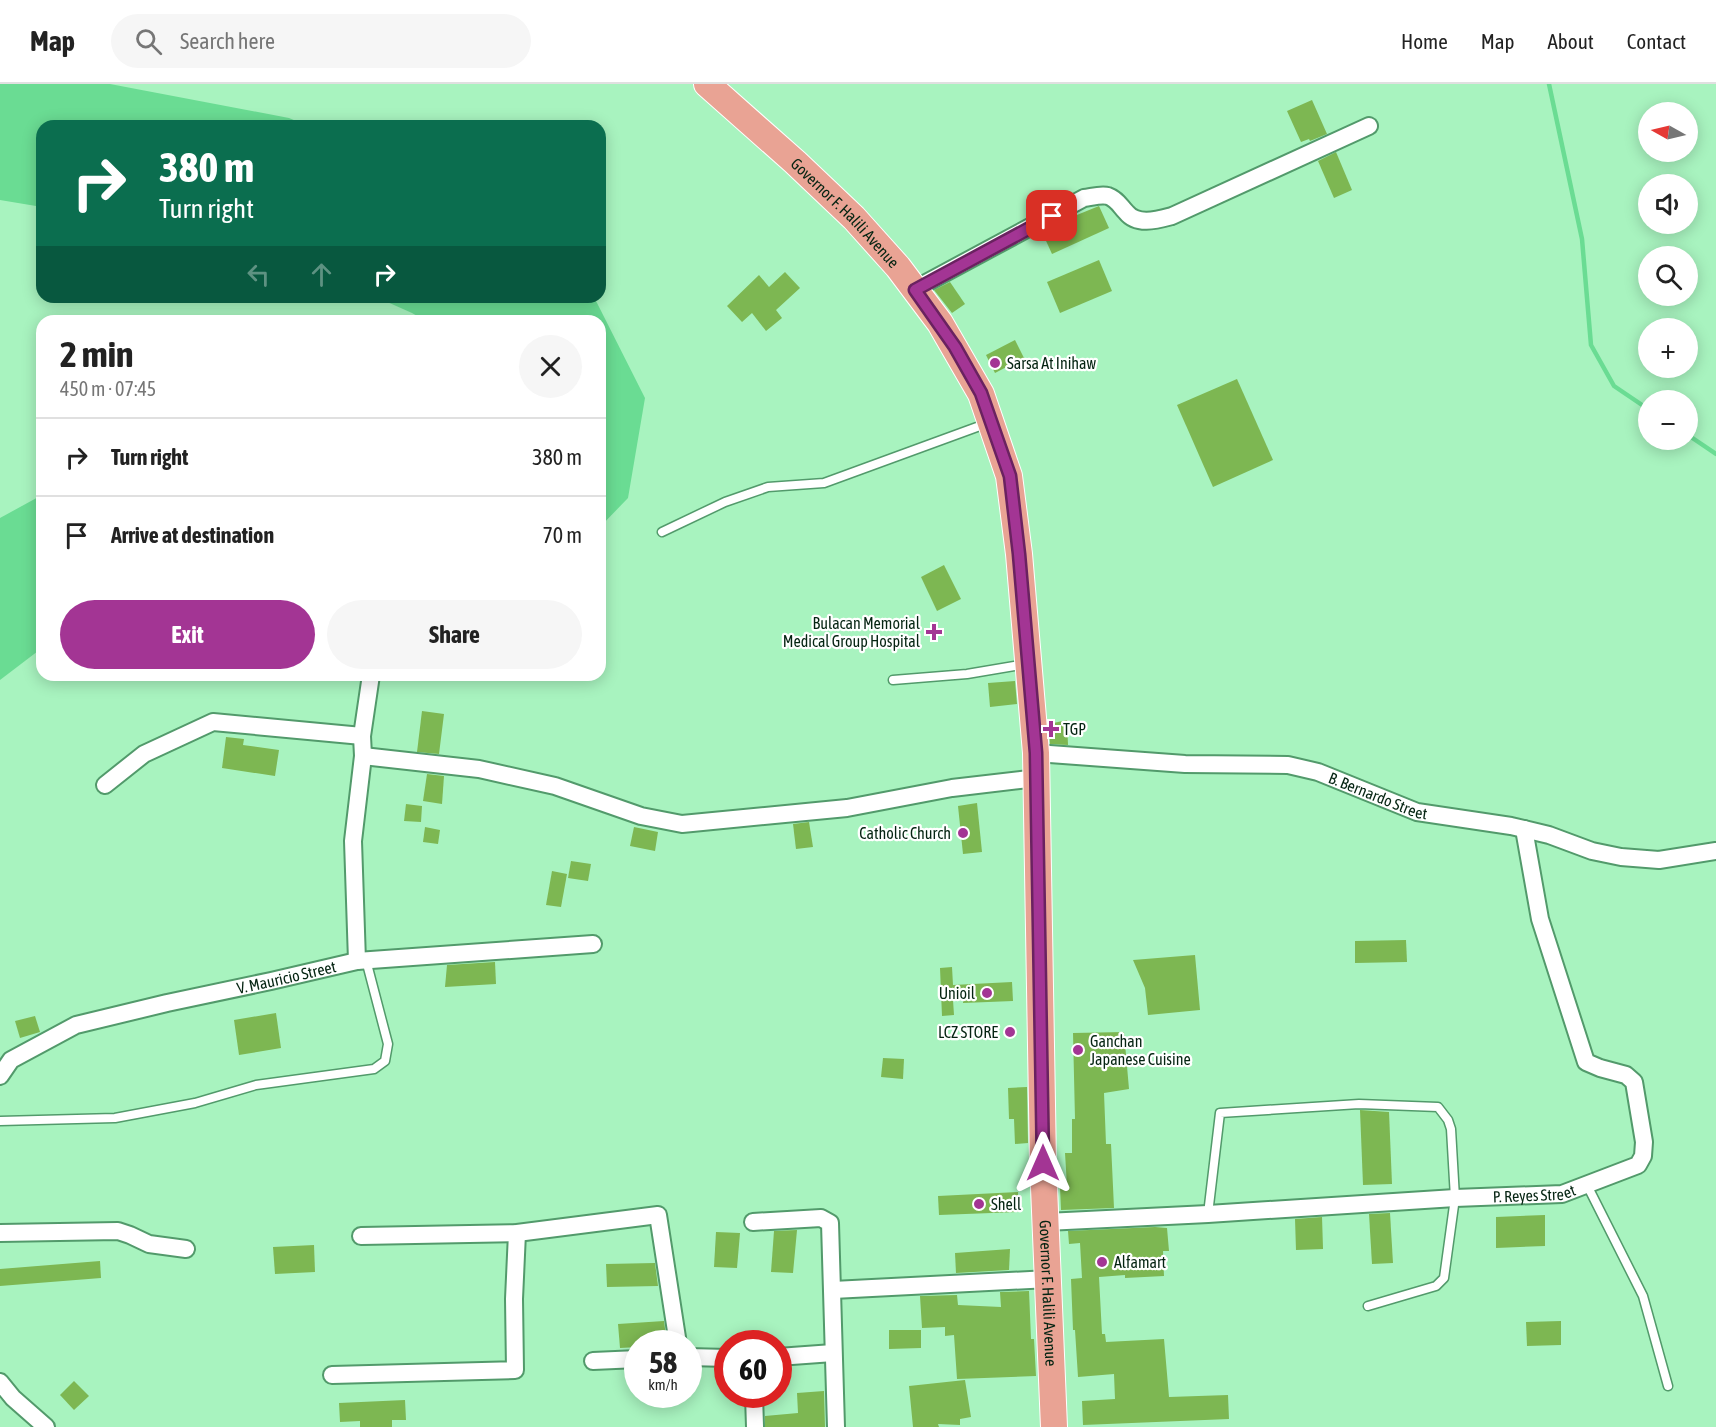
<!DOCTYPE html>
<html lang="en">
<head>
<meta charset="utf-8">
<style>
	:root { --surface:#fff; --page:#f6f6f6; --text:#222; --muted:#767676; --line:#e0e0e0; --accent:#a33594 }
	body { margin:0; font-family:"Asap Condensed",sans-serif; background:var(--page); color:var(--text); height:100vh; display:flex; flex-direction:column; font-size:22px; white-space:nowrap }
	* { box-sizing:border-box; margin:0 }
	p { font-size:20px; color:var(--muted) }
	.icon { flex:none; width:33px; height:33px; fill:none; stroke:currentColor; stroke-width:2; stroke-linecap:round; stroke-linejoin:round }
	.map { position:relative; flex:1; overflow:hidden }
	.side { position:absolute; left:36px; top:231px; width:570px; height:366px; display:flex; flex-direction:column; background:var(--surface); border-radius:18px; box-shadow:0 3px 15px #0003 }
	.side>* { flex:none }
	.hud { position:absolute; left:36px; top:36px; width:570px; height:183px; border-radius:18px; box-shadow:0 3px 15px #0003; background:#0b6e4f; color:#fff; overflow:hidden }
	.needle { width:39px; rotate:278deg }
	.buttons { position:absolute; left:1638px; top:18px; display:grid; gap:12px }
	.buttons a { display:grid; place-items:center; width:60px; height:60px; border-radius:50%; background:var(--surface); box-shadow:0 3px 15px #0003; font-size:30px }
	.speed { position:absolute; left:624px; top:1246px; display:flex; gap:12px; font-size:30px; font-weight:700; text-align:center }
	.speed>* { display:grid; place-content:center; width:78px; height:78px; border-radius:50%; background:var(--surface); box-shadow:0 3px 15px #0003; line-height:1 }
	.speed small { font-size:15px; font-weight:400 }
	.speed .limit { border:9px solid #d22; background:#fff; color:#111 }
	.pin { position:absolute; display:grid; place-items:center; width:51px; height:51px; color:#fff; margin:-26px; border-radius:12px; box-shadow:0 3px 9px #0006 }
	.me { position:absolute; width:66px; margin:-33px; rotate:0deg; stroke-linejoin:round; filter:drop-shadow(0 0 4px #0008) }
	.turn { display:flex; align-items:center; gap:21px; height:126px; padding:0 24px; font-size:27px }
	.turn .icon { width:78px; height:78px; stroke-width:2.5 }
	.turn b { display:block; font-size:42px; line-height:51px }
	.lanes { display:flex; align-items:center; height:57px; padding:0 24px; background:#0003; justify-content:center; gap:30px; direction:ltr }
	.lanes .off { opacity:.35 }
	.round { display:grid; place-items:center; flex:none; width:63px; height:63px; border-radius:32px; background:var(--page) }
	.head { display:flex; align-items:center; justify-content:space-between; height:102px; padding:0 24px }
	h1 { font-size:36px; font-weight:700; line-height:45px }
	.action { display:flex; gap:12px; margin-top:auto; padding:12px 24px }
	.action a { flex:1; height:69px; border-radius:36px; background:var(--accent); color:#fff; font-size:24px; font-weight:700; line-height:69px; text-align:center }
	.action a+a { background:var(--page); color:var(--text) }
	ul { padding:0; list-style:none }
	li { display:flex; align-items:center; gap:18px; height:78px; padding:0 24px; border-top:2px solid var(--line) }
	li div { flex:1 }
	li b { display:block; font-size:22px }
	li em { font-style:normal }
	header { display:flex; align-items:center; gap:36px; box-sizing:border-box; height:84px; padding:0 30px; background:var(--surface); border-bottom:2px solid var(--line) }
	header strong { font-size:28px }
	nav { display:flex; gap:33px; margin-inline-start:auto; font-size:21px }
	.search { width:420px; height:54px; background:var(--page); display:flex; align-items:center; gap:15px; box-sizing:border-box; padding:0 21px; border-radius:33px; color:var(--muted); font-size:22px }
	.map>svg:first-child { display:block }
</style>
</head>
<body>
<header>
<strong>Map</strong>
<div class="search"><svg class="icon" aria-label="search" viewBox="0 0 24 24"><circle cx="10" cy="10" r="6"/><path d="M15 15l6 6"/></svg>Search here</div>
<nav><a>Home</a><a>Map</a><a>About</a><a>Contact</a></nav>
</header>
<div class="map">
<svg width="1716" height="1343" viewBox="0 0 1716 1343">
	<rect width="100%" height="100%" fill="#a8f3bf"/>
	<g fill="#6adc93">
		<polygon points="0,0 110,0 289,34 308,42 42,42 42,123 0,116"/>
		<polygon points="376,213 594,213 645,314 628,414 600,443 600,237 426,237 412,229"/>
		<polygon points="42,411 42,564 0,596 0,434"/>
	</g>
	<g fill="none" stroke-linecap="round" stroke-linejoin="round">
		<g stroke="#6adc93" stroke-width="4.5">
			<polyline points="1549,0 1582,155 1591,261 1614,302 1648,325"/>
			<polyline points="1688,351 1716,370"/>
		</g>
	</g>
	<g fill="#7db752">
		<polygon points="1312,16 1327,50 1310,57 1309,55 1301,58 1287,27"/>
		<polygon points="1336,68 1352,106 1334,114 1318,77"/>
		<polygon points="1099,122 1109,144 1052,170 1042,148 1067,135"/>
		<polygon points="1099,176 1112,207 1060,229 1047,198"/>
		<polygon points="785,188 800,204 776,226 782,234 766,247 752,229 742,238 727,222 759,191 769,203"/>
		<polygon points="950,198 965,220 952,229 934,206"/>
		<polygon points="1015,256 1024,274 995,289 986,271"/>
		<polygon points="1237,295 1273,376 1213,403 1177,321"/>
		<polygon points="944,481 961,515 937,527 921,493"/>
		<polygon points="1015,597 1017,620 990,623 988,599"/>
		<polygon points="422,627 444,630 439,670 417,668"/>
		<polygon points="1067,636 1068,661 1050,660 1049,640"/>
		<polygon points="226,653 244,655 243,661 279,666 275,692 222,684"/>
		<polygon points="427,690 444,692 442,720 423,717"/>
		<polygon points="977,719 982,768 963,770 958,722"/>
		<polygon points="406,720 422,722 421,738 404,737"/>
		<polygon points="809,738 813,763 796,765 793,740"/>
		<polygon points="425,743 440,746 438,760 423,758"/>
		<polygon points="634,743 658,748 655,767 630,762"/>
		<polygon points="571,777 591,780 588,797 568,794"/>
		<polygon points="552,787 567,790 561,823 546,821"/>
		<polygon points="1406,856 1407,878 1355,879 1355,857"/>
		<polygon points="1195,871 1200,926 1148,931 1145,904 1133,876"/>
		<polygon points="495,878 496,900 445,903 447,881"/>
		<polygon points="952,883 953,901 1012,898 1013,917 963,919 963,916 953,916 954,931 942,932 940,884"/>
		<polygon points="276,929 281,964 239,971 234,936"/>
		<polygon points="35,932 40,948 20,954 15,937"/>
		<polygon points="1124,948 1129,1005 1104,1009 1106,1060 1111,1060 1114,1124 1061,1126 1060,1103 1067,1102 1065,1069 1072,1069 1072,1035 1075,1035 1073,949"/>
		<polygon points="883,974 904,975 903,995 881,993"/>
		<polygon points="1027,1003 1028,1059 1015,1060 1014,1035 1009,1035 1008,1004"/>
		<polygon points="1360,1026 1389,1028 1392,1100 1363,1101"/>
		<polygon points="1018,1108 1019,1128 939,1131 938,1112"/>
		<polygon points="1390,1129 1393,1179 1372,1180 1369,1130"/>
		<polygon points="1545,1131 1545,1162 1496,1164 1496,1133"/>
		<polygon points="1322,1133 1323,1165 1296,1166 1295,1135"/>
		<polygon points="1155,1143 1167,1144 1169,1167 1163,1167 1164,1192 1125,1194 1125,1191 1099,1193 1102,1250 1105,1250 1106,1258 1164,1255 1169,1313 1228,1311 1229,1335 1083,1341 1082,1317 1115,1315 1114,1290 1078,1293 1075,1246 1073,1246 1071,1195 1082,1194 1080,1159 1069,1160 1068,1147"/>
		<polygon points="797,1146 793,1189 771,1188 774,1147"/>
		<polygon points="716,1148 740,1149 737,1184 714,1183"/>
		<polygon points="314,1161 315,1188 275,1190 273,1163"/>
		<polygon points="1010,1165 1009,1186 956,1189 955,1169"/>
		<polygon points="100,1177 101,1194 0,1202 0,1185"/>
		<polygon points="655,1179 658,1202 607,1203 606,1180"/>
		<polygon points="1029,1207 1031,1255 1034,1255 1036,1292 957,1295 954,1251 945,1252 945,1243 922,1244 920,1212 957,1211 958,1221 1001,1223 1000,1208"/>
		<polygon points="664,1237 667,1260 638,1260 638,1263 620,1264 618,1240"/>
		<polygon points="1561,1237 1561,1261 1527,1262 1526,1238"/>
		<polygon points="889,1246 921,1246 921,1264 889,1265"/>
		<polygon points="965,1296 971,1333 960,1335 960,1341 938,1340 939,1343 913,1343 909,1302"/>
		<polygon points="74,1297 89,1312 74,1326 60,1311"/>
		<polygon points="824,1307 825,1343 765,1343 765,1332 798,1329 797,1309"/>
		<polygon points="405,1316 406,1336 392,1336 392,1343 360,1343 360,1337 340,1338 339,1319"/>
	</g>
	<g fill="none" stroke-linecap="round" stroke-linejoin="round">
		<defs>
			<g id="service">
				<polyline points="662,448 725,418 768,403 824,399 988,339"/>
				<polyline points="893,596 967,590 1026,580"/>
				<polyline points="0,1037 115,1034 195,1019 256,1001 374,985 385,977 388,960 366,876"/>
				<polyline points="1587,1101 1643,1212 1668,1302"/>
				<polyline points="1208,1130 1220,1029 1359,1020 1438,1023 1448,1036 1451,1045 1455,1114 1444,1194 1436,1202 1368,1222"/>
			</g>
			<g id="minor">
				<path d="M915 205 1084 114C1092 113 1101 110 1108 112 1117 115 1120 122 1126 128 1137 142 1157 136 1172 132L1369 42"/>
				<path id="s1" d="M1036 669 1185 680 1288 681 1318 688 1417 728 1511 742 1549 751 1592 767 1621 773 1659 776 1716 767"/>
				<polyline points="363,672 479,685 555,702 641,732 682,740 847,724 952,704 1037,694"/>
				<polyline points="105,701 144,670 213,638 362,652"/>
				<polyline points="357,877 353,757 363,672 362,652 371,591"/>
				<path id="s2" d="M0 992 11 976 76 941 167 919 271 897 357 877 593 860"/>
				<polyline points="753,1138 821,1134 830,1139 836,1343"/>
				<path id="s3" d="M1046 1138 1208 1130 1455 1114 1562 1110 1638 1081 1643 1072 1644 1058 1634 998 1626 991 1600 984 1586 978 1540 835 1524 745"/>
				<polyline points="0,1149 118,1147 130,1151 149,1160 186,1165"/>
				<polyline points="361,1152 517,1149 658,1131 678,1260"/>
				<polyline points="833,1206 1049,1195"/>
				<polyline points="688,1273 728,1274"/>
				<polyline points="778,1273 833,1269"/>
				<polyline points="593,1277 638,1275"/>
				<polyline points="332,1291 515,1286 514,1215 517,1149"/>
				<polyline points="0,1298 13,1314 46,1343"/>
				<polyline points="754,1311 755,1343"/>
			</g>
			<g id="primary">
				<path id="s4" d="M707 0 795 78 854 134 898 183 940 239 981 310 1009 392 1019 470 1036 669 1043 1079 1054 1343"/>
			</g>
		</defs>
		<use href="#service" stroke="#529a6b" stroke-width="11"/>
		<use href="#minor" stroke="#529a6b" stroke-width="20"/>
		<use href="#primary" stroke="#fff" stroke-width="28"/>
		<use href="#service" stroke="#fff" stroke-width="8"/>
		<use href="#minor" stroke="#fff" stroke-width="16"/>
		<use href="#primary" stroke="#e9a394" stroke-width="26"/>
	</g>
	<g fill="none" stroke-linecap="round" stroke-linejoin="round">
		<defs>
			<polyline id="route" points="1043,1079 1036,669 1019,470 1010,392 981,309 955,263 915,206 1052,132"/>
		</defs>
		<use href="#route" stroke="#6a2260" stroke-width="15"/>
		<use href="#route" stroke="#a33594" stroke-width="10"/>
	</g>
	<g fill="#a33594" stroke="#fff" stroke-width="2">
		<circle cx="995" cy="279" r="6"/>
		<path d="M931 539h6v6h6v6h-6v6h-6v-6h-6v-6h6z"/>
		<path d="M1048 636h6v6h6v6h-6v6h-6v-6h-6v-6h6z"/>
		<circle cx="963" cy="749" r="6"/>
		<circle cx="987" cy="909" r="6"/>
		<circle cx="1010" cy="948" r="6"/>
		<circle cx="1078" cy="966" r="6"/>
		<circle cx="979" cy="1120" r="6"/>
		<circle cx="1102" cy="1178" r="6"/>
	</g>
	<g text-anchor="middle" stroke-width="4.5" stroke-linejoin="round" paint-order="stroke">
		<g font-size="16" fill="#052412" stroke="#fff">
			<text dy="6" stroke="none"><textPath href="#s4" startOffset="189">Governor F. Halili Avenue</textPath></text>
			<text dy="6" stroke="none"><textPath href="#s1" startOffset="348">B. Bernardo Street</textPath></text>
			<text dy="6" stroke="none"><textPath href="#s2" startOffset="309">V. Mauricio Street</textPath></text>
			<text dy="6" stroke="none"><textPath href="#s3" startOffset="489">P. Reyes Street</textPath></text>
			<text dy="6" stroke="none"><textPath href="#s4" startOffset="1322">Governor F. Halili Avenue</textPath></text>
		</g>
		<g font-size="16" fill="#052412" stroke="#fff" text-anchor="start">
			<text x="1007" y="285">Sarsa At Inihaw</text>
			<text x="920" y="545" text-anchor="end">Bulacan Memorial<tspan x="920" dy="18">Medical Group Hospital</tspan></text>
			<text x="1063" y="651">TGP</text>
			<text x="951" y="755" text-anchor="end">Catholic Church</text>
			<text x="975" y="915" text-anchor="end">Unioil</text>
			<text x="998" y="954" text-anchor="end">LCZ STORE</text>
			<text x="1090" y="963">Ganchan<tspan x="1090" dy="18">Japanese Cuisine</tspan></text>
			<text x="991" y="1126">Shell</text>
			<text x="1114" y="1184">Alfamart</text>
		</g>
	</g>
</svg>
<div class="buttons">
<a><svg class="needle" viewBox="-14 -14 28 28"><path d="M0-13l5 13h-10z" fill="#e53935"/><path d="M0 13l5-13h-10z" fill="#767676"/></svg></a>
<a><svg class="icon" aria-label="sound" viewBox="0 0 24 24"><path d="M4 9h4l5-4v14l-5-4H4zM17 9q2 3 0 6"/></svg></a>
<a><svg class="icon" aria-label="search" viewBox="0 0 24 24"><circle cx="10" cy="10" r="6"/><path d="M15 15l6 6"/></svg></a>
<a>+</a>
<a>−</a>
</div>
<div class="speed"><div>58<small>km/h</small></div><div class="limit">60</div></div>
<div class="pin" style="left:1052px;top:132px;background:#d93025"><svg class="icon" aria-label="arrive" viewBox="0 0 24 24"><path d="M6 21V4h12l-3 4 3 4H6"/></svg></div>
<svg class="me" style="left:1043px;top:1079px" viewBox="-20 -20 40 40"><path d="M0-17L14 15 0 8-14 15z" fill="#a33594" stroke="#fff" stroke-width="4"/></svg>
<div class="hud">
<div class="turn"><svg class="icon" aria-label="right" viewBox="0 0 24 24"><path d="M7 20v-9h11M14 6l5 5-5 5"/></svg><div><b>380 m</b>Turn right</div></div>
<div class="lanes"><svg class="icon off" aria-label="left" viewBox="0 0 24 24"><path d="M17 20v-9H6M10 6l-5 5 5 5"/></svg><svg class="icon off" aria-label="ahead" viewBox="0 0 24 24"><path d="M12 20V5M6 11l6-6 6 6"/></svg><svg class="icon" aria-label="right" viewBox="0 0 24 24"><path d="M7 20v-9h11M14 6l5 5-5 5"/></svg></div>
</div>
<section class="side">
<div class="head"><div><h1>2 min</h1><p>450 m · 07:45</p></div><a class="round"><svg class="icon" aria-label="close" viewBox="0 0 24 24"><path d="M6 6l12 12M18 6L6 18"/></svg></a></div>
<ul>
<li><svg class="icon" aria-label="right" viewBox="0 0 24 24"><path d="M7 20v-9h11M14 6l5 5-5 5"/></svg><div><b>Turn right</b></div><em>380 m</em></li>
<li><svg class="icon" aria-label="arrive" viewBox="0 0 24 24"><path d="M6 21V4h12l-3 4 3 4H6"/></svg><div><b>Arrive at destination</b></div><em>70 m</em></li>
</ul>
<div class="action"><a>Exit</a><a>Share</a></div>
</section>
</div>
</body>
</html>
